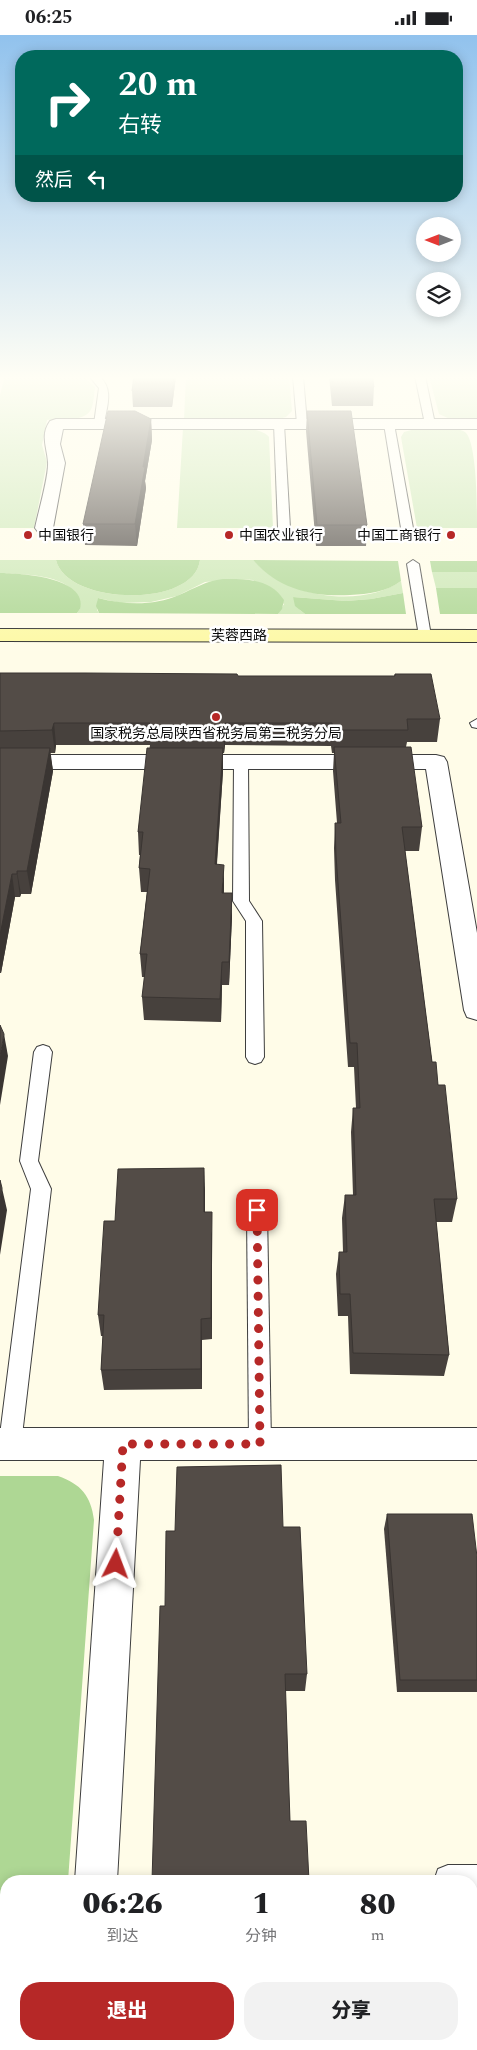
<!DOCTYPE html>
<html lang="zh">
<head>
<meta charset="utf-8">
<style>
	:root { --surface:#fff; --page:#f2f2f2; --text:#202124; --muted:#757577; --accent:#b62827 }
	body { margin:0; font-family:Spectral,"Noto Sans SC",serif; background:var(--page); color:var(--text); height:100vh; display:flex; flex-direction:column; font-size:19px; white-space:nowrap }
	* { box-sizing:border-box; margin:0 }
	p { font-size:16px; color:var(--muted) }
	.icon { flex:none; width:28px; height:28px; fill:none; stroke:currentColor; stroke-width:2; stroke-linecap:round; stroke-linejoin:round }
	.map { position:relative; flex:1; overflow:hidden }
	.details { position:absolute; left:0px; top:1840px; width:478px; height:175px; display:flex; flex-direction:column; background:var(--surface); border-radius:20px 20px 0 0; box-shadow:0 2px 12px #0003 }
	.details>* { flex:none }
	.hud { position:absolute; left:15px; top:15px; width:448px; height:152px; border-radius:20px; box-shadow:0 2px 12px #0003; background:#00695c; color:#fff; overflow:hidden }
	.needle { width:32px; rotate:270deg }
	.tools { position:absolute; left:416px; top:182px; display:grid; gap:10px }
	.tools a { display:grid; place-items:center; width:45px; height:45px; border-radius:50%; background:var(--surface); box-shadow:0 2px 12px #0003; font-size:25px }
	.pin { position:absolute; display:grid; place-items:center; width:42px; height:42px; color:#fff; margin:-21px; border-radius:10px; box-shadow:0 2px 8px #0006 }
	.me { position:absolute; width:55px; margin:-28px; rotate:3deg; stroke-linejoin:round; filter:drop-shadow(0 0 4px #0008) }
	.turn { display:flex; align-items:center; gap:18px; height:105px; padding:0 20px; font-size:22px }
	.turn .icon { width:65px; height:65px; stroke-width:2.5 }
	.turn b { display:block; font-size:35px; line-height:42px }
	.then { display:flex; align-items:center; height:48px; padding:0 20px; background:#0003; gap:10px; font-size:19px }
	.eta { display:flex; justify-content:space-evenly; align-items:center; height:85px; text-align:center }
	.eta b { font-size:30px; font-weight:800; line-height:35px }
	.action { display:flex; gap:10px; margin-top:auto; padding:10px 20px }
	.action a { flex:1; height:58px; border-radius:20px; background:var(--accent); color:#fff; font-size:20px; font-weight:800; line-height:58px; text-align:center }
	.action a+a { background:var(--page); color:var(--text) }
	.status { display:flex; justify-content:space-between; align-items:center; height:35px; padding:0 25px; background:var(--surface); direction:ltr }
	.status svg { height:14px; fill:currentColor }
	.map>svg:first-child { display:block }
</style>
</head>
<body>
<div class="status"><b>06:25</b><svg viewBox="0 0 49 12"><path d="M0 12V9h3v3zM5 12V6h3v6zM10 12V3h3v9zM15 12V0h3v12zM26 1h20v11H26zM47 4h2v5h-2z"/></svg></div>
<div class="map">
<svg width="477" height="2015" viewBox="0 0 477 2015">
	<rect width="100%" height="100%" fill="#fffce8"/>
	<g fill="#cbe7b4">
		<path d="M5 341H83L95 352C94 358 94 366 92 372 87 388 59 384 47 385L42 410 47 427 34 493H0V360Z"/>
		<polygon points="186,341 289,341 292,376 286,382 279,384 184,385"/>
		<polygon points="429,341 477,341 477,385 450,384 439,379"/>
		<path d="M183 393C201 393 259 388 269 402L273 493H177Z"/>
		<path d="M415 394C430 394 451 390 465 397 477 406 477 473 477 493H417L401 402 404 397Z"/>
		<path d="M0 525H56C66 570 194 574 200 525H253C285 562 361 574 401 546L403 558 371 564 346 566 293 562 300 575 305 579H278L284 569 253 545 239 544 205 547 177 561 151 567 121 568 98 563 97 575 99 578H77L80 574C78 569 76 560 73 556 60 539 19 539 0 538Z"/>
		<polygon points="432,537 477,537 477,553 436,553"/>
	</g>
	<g fill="#aed794">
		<path d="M56 525H200C194 574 66 570 56 525Z"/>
		<path d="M253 525 398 526 401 546C386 557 369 559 350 560 313 562 278 554 253 525Z"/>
		<polygon points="430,526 477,526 477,537 432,537"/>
		<path d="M0 538C19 538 88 542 80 574L77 578H0Z"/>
		<path d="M223 544C246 544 270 543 284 565L282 574 278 579 99 578 96 571 98 563C124 570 154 571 179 560 195 553 206 546 223 544Z"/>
		<polygon points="436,553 477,553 477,579 440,579"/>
		<polygon points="403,558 406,579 305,579 295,571 293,562 346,566 371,564"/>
		<path d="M0 1441H58C81 1449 91 1461 94 1485L68 1846H6V2009H56V2015H0Z"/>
	</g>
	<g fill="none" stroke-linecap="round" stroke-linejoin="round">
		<defs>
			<g id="service">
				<path d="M89 341H99C114 354 107 371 104 389L99 392 94 389 99 353Z"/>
				<polygon points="293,341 303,341 307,389 302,392 297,389"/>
				<polygon points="415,341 425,341 435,389 434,391 426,391 425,389"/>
				<polygon points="279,386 284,389 290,493 284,496 278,493 274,389"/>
				<polygon points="389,386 394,389 413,493 407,496 401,493 384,389"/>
				<polygon points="413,525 419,529 431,601 425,605 419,601 407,529"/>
				<polygon points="477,684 477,693 472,692 470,688"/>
				<polygon points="241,723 246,724 248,727 249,866 262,886 264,1022 261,1027 255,1029 249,1027 246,1022 246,886 233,866 234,727 236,724"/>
				<polygon points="43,1010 49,1012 52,1017 38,1126 51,1154 21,1409 18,1416 10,1419 2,1416 0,1400 31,1154 20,1126 34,1017 37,1012"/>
				<polygon points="257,1167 264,1169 267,1175 271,1409 268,1416 260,1419 252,1416 249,1409 247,1175 250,1169"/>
				<polygon points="448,1830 477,1830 477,1858 471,1858 471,1846 434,1846 438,1834"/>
				<polygon points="471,1998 477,2007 477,2015 448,2015 448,2009 471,2009"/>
			</g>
			<g id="minor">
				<path d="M56 384H477V394H63L60 409 65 428 53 493 50 497 44 498 38 497 35 493C38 478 49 441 48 427 47 412 40 400 50 386Z"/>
				<polygon points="0,720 436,720 444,722 447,727 477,898 477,985 467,982 464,975 426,734 0,734"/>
				<polygon points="0,1393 477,1393 477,1425 140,1425 117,1846 75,1846 104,1425 0,1425"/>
				<rect x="63" y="2009" width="46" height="6"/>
			</g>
			<polygon id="secondary" points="0,594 477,595 477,607 0,606"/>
		</defs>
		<use href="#service" stroke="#3e3e3e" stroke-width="2"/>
		<use href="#minor" stroke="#3e3e3e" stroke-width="2"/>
		<use href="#secondary" stroke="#2d2d2d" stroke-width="2"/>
		<use href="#service" fill="#fff" fill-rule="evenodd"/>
		<use href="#minor" fill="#fff" fill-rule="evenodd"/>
		<use href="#secondary" fill="#fdf9a5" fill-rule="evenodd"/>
	</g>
	<g fill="#47413d">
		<polygon points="176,341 172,372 133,372 132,356"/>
		<polygon points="329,341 373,341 374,352 373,371 332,371"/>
		<polygon points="307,376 367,490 366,511 316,511 306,396"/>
		<polygon points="151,384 152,405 145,446 146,453 137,511 85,510 83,489"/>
		<polygon points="0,638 238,641 394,641 395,639 440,684 437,707 407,707 406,712 422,792 419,816 405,816 432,1027 438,1050 457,1164 452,1187 436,1187 449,1320 444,1341 350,1339 348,1281 338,1281 336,1239 339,1217 343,1217 342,1183 345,1160 353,1160 351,1097 353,1073 356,1073 354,1032 348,1032 335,845 334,813 335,788 337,788 333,736 334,718 332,718 331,711 225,710 224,718 223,718 223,736 217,829 224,853 224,858 232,881 229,950 222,950 221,987 144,985 142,962 145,942 142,942 140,919 147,857 141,857 139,833 140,820 139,820 138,797 150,710 56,710 55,718 50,718 53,736 31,859 21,859 20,862 15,862 1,938 0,938"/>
		<polygon points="205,1155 205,1177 212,1199 212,1304 202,1305 202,1354 104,1355 101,1335 103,1301 101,1301 98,1280 115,1186"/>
		<polygon points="387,1479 477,1522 477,1657 397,1657 384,1494"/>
		<polygon points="283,1492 307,1639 305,1656 285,1656 290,1786 165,1571"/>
	</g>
	<g fill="#3a3532">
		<polygon points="174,341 176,341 172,372 172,356"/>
		<polygon points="151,384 152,405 145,446 146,453 137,511 135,489 143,432"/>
		<polygon points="54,688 56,710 55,718 52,695"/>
		<polygon points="225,688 225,710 224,718 224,695"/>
		<polygon points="50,713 53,736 31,859 27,836"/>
		<polygon points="223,713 223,736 215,853 215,829"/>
		<polygon points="224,830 224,853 222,881 222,858"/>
		<polygon points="17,836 21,859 20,862 17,839"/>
		<polygon points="12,839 15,862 1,938 0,930 0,900"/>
		<polygon points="232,858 232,881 229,950 229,927"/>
		<polygon points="222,927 222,950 221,987 220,964"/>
		<polygon points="4,999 8,1021 0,1070 0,1021"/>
		<polygon points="204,1133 205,1155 205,1199 204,1177"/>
		<polygon points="2,1153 7,1175 0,1220 0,1165"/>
		<polygon points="212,1177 212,1304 211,1283"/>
		<polygon points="201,1284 202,1305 202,1354 201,1334"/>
	</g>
	<g fill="#534c47" stroke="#3a3532">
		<polygon points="134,341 174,341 172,356 132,356"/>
		<polygon points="332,341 372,341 374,352 333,352"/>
		<polygon points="108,376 135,376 151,384 143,432 145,432 135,489 83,489"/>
		<polygon points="307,376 351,376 367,490 317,490"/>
		<polygon points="0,638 85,638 237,639 238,641 395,641 395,639 431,639 440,684 407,684 408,695 333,695 332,688 225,688 224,695 150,695 150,688 54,688 52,695 0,696"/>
		<polygon points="334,712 411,712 422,792 402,792 432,1027 436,1027 438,1050 445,1050 457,1164 434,1164 449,1320 353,1318 350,1259 340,1259 339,1217 347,1217 345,1160 356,1160 353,1073 360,1073 357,1008 350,1008 336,821 335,788 341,788"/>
		<polygon points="0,713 50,713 27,836 17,836 17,839 12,839 0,900"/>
		<polygon points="147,713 223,713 215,829 224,830 222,858 232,858 229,927 222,927 220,964 142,962 147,919 140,919 150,834 139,833 143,797 138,797"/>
		<polygon points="0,990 4,999 0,1021"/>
		<polygon points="204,1133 204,1177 212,1177 211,1283 201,1284 201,1334 101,1335 104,1280 98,1280 104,1186 115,1186 118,1134"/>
		<polygon points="0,1145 2,1153 0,1165"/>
		<polygon points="281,1430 283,1492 300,1492 307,1639 285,1639 290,1786 306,1786 309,1846 152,1846 160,1571 165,1571 166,1496 175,1496 177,1432"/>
		<polygon points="387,1479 472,1479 477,1522 477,1645 400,1645"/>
		<rect x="147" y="2009" width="152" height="6"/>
	</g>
	<linearGradient id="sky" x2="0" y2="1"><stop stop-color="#91c2ed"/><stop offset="0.55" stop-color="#fffef5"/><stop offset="1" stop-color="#fffef5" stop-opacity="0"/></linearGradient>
	<rect width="477" height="623" fill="url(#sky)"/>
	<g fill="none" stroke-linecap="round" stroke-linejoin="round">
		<polyline stroke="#b62827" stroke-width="9" stroke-dasharray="0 16.2" points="116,1529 123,1409 260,1409 257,1175"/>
	</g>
	<g fill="#b62827" stroke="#fff" stroke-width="2">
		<circle cx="28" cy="500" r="5"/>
		<circle cx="229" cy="500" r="5"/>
		<circle cx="451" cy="500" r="5"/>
		<circle cx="216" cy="682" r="5"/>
	</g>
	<g text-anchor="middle" stroke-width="5" stroke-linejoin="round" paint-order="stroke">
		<g font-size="14" fill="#0b0b0b" stroke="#fff" text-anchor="start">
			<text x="38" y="505">中国银行</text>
			<text x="239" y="505">中国农业银行</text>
			<text x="441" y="505" text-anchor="end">中国工商银行</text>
			<text x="216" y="703" text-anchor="middle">国家税务总局陕西省税务局第二税务分局</text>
		</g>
		<g font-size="14" fill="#0b0b0b" stroke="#fff">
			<text x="239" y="605">芙蓉西路</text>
		</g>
	</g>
</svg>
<div class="tools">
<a><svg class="needle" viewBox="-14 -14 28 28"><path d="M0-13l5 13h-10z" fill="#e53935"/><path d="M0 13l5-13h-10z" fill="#757577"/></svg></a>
<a><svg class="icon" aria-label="layers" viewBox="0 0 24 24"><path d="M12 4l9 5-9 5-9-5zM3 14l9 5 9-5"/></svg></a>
</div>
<div class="pin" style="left:257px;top:1175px;background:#d93025"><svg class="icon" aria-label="arrive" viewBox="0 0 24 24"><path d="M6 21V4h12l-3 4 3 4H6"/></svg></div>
<svg class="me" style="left:116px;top:1529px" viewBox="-20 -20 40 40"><path d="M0-17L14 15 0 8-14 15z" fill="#b62827" stroke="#fff" stroke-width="4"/></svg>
<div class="hud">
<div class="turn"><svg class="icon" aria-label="right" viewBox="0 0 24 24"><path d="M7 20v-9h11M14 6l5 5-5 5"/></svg><div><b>20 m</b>右转</div></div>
<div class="then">然后<svg class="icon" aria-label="left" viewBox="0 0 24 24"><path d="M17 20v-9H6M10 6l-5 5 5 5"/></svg></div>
</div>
<section class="details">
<div class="eta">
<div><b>06:26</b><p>到达</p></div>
<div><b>1</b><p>分钟</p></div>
<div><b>80</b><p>m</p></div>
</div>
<div class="action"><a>退出</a><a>分享</a></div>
</section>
</div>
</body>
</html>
